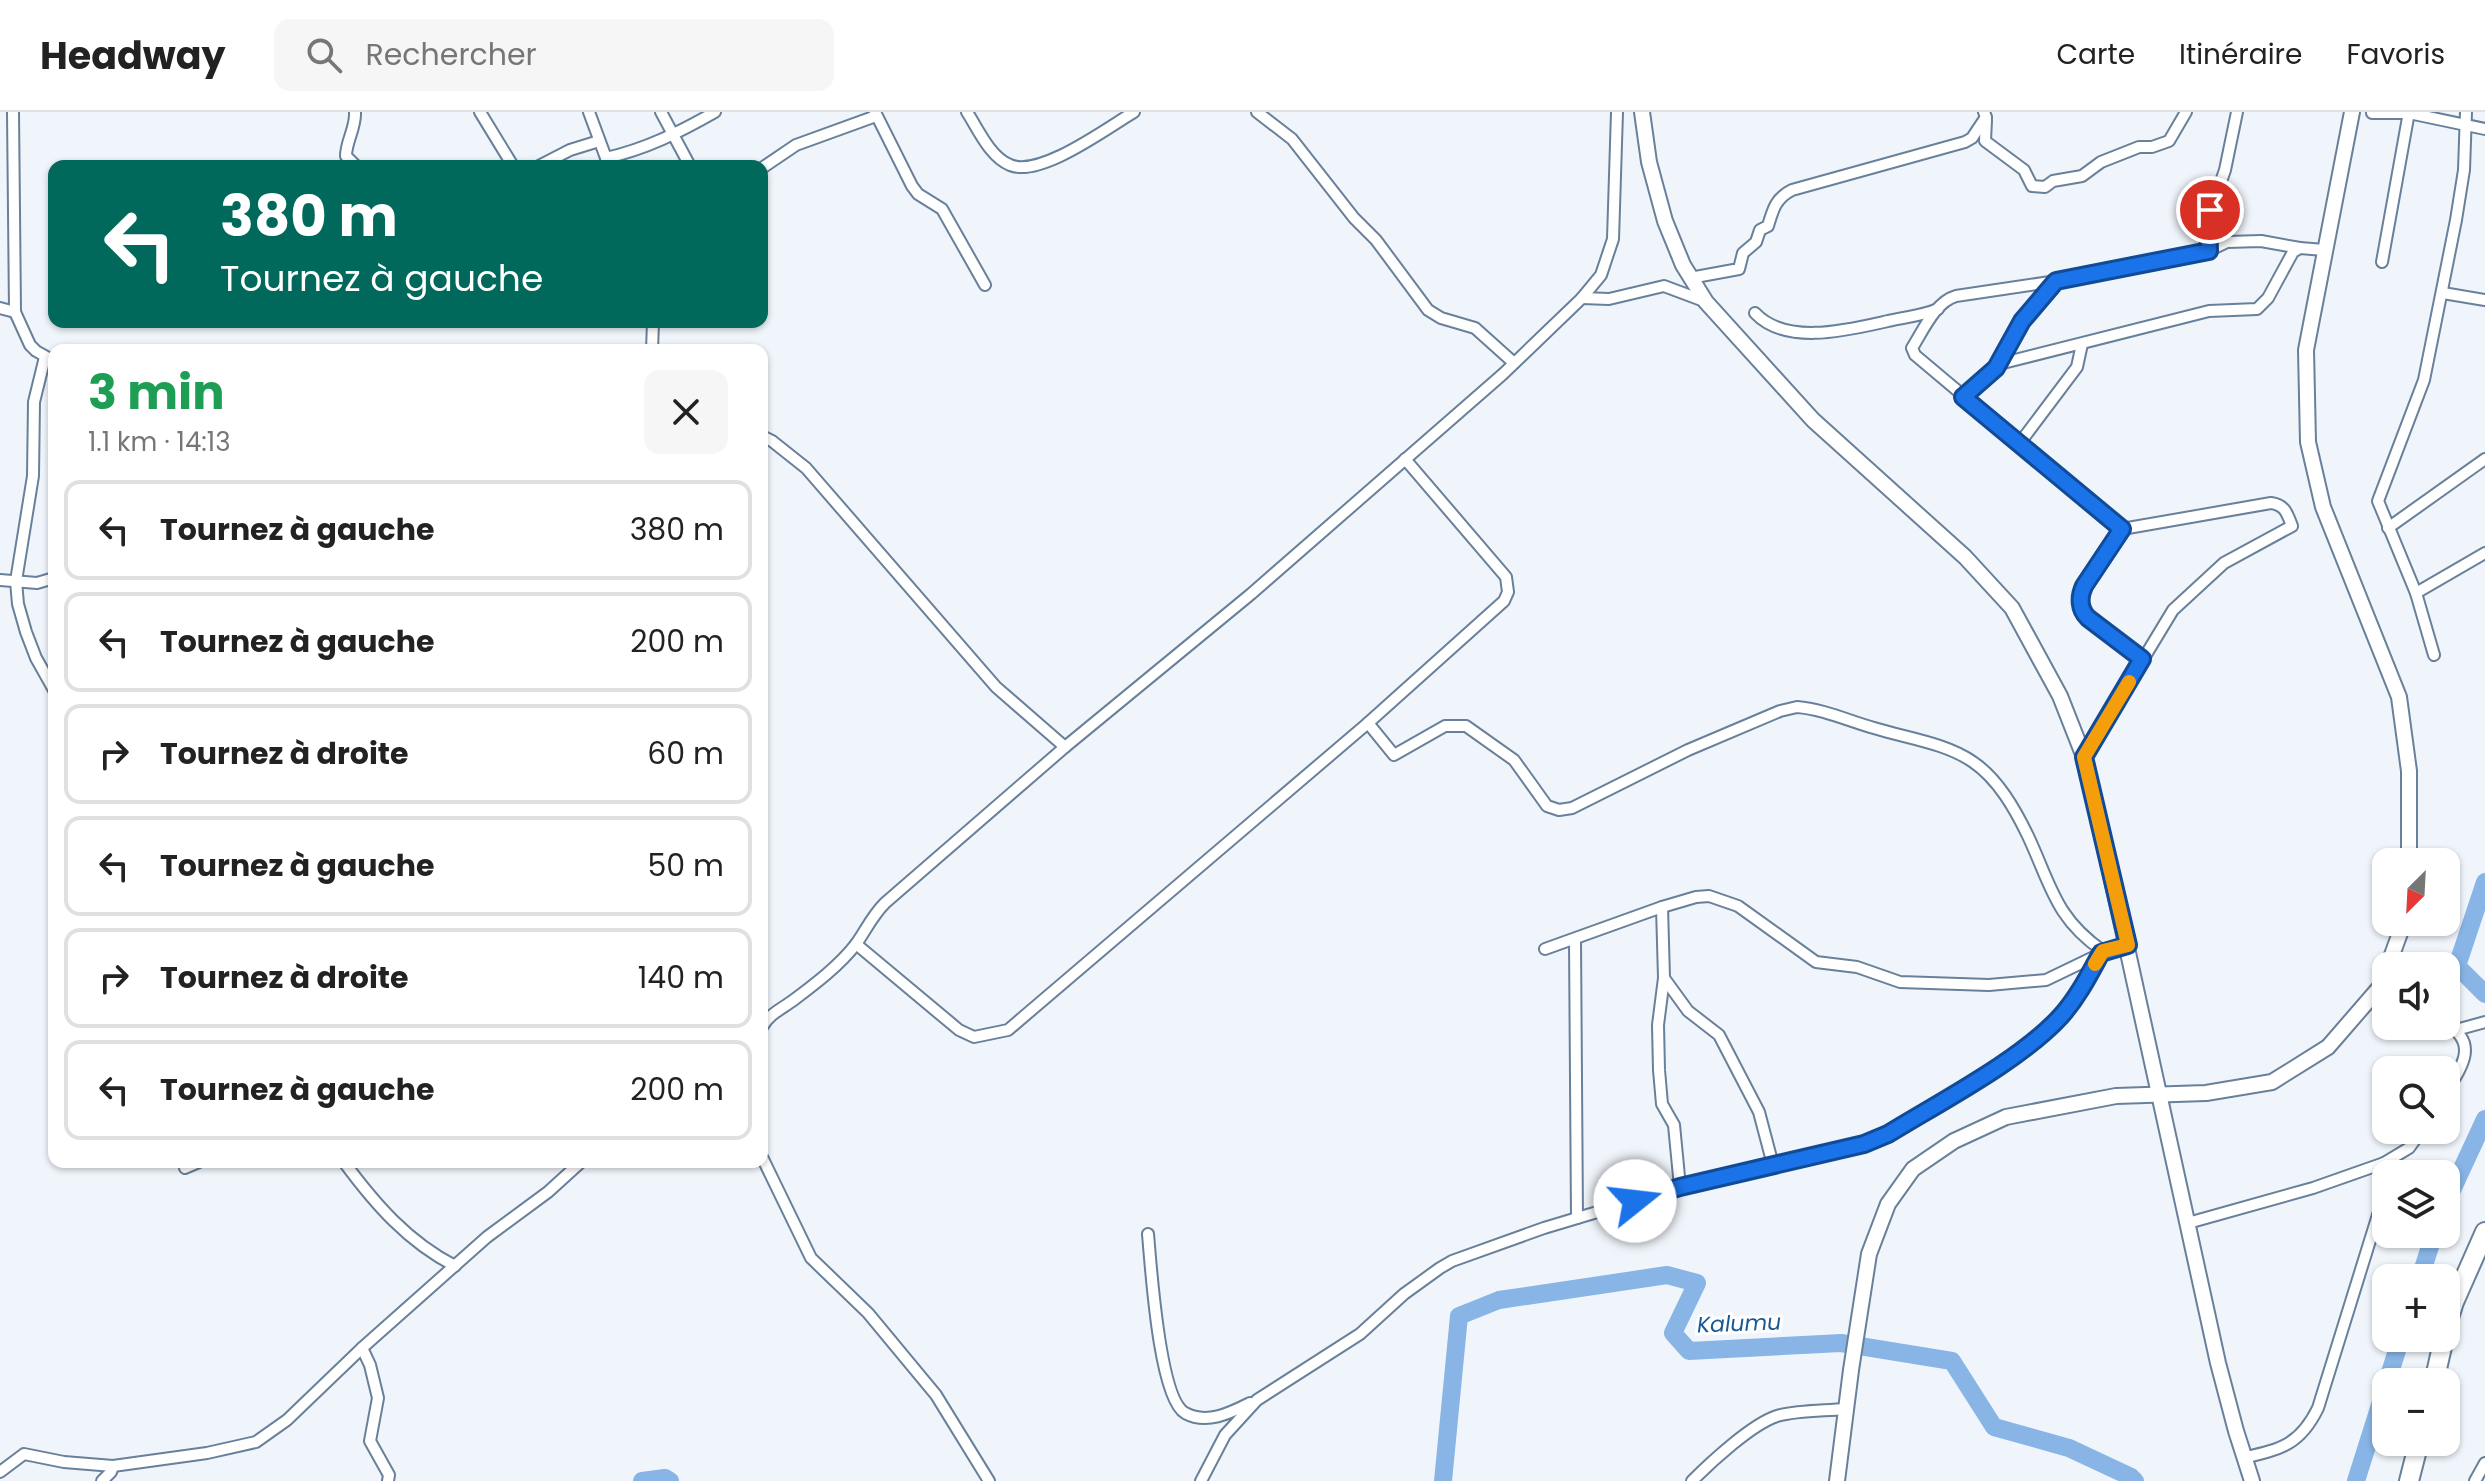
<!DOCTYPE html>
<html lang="fr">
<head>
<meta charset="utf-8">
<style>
	:root { --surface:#fff; --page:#f6f6f6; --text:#222; --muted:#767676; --line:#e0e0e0 }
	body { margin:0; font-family:Poppins,sans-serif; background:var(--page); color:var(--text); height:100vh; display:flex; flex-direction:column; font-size:30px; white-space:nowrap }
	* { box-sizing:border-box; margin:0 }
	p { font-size:26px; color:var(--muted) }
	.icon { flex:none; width:44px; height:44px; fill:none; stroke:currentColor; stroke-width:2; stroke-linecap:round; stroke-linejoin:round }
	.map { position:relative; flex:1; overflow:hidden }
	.panel { position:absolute; left:48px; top:232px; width:720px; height:824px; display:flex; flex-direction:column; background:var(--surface); border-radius:16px; box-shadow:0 2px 6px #0004 }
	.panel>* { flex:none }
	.top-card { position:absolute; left:48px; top:48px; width:720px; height:168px; border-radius:16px; box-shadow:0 2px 6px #0004; background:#00695c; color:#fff; overflow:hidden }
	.needle { width:52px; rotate:204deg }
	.fabs { position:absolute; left:2372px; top:736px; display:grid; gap:16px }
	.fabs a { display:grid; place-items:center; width:88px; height:88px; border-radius:16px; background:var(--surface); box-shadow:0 2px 6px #0004; font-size:40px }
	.pin { position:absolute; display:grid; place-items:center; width:68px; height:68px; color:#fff; margin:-34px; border:4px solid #fff; border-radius:50%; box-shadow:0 2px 8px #0007 }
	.me { position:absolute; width:88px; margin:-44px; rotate:74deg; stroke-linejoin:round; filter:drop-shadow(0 0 6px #0008) }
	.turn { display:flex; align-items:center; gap:28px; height:168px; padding:0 40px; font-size:36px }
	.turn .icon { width:104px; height:104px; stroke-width:2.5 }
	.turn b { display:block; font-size:56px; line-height:68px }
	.round { display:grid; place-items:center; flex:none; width:84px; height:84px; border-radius:16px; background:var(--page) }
	.overview { display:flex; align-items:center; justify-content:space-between; height:136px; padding:0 40px }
	h1 { font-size:48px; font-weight:700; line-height:60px; color:#1e9e55 }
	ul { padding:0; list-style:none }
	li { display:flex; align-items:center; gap:24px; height:100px; margin:0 16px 12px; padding:0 24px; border:4px solid var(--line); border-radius:16px }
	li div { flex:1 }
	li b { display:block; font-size:30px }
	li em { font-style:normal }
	header { display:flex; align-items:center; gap:48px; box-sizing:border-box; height:112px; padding:0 40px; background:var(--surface); border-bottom:2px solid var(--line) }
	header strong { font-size:38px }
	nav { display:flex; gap:44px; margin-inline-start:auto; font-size:28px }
	.search { width:560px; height:72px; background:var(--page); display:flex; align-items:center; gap:20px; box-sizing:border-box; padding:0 28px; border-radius:16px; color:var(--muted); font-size:30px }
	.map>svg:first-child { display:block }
</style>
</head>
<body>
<header>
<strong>Headway</strong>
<div class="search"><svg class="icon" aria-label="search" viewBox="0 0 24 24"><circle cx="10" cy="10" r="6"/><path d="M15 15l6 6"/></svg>Rechercher</div>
<nav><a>Carte</a><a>Itinéraire</a><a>Favoris</a></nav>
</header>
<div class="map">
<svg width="2485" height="1369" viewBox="0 0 2485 1369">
	<rect width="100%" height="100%" fill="#f0f5fb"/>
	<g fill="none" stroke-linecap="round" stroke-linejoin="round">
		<g stroke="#88b5e6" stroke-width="18">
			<polyline points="2485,770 2457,854 2485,882"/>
			<polyline points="2446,1091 2485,1007"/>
			<polyline points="2420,1166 2434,1122"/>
			<polyline points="2387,1270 2401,1226"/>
			<polyline points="642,1369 665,1366 670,1369"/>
			<polyline points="1443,1369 1459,1204 1499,1188 1667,1163 1697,1171 1673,1221 1689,1239 1841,1231 1952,1249 1994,1315 2069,1336 2131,1365 2135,1369"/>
			<polyline points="2356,1369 2386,1274"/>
		</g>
		<defs>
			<g id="street">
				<polyline points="13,0 15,200 30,233 36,239 54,249"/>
				<path d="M355 0C356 16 346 29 346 44L356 54"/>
				<polyline points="480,0 513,54"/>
				<polyline points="589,0 609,54"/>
				<polyline points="661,0 690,54"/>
				<polyline points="875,0 912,74 918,82 942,97 985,173"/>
				<path d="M967 0C978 17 990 45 1010 53 1040 66 1107 16 1134 0"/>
				<polyline points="1257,0 1292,27 1354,106 1376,128 1428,198 1441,206 1475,216 1514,251"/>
				<polyline points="2372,1 2409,1 2485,17"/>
				<polyline points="1986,8 1985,29 2024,58 2032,74 2045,75 2053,69 2082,64 2101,50 2139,35 2152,35 2169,29 2186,0"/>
				<path d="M606 46C646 37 680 20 715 0"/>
				<polyline points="539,54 570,38 599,29"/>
				<polyline points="762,56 796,33 876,4"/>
				<polyline points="2209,139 2208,107 2225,58 2237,0"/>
				<polyline points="2382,150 2409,0"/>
				<path d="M1690 166 1739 157 1743 141 1756 130 1760 118 1768 114C1773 97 1776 86 1792 78L1965 30 1972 26 1986 5 1984 0"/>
				<polyline points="2443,181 2485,188"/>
				<polyline points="1582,186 1609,187 1664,174 1704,189"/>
				<polyline points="0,196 15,200"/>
				<path d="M1755 201C1786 234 1848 218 1888 209 1904 205 1922 204 1938 197"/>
				<polyline points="652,238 653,210"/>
				<polyline points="45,245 34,290 33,364 16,469 18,492 26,520 36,546 54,578"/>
				<polyline points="1997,254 2022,209 2056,169"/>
				<polyline points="1963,285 2003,251 2209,199 2257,197 2268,186 2293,140 2300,136 2324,138"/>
				<polyline points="762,324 772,329 806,356 996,575 1065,635 1251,482 1503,262 1582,186 1601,163 1613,127 1617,0"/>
				<polyline points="2019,332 2077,255 2082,232"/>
				<polyline points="2388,416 2485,347"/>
				<path d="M2122 417 2084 474C2080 485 2079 497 2088 506L2142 547"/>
				<polyline points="0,468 37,471 54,466"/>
				<polyline points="2416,481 2378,389 2424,268 2456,108 2464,58 2466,0"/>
				<polyline points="2434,543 2416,481 2485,441"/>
				<path d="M1368 611 1394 643 1445 614H1466L1514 648 1547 694 1559 698 1572 696 1688 638 1780 599 1797 595C1823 597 1849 609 1874 616 1906 626 1946 631 1973 650 1998 667 2015 697 2028 724 2051 773 2055 806 2103 839"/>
				<path d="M2084 645 2173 498 2224 451 2292 414C2287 401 2285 393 2271 391L2122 417 1915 243 1912 236C1923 219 1935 190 1956 184L2050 170 2157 150 2202 142 2227 130 2261 129 2300 136"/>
				<polyline points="1662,795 1664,866 1688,899 1719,923 1759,1000 1773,1053"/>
				<polyline points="1575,828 1577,1106"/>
				<polyline points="856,832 959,918 974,925 1008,918 1368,611 1504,489 1508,480 1506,465 1405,347"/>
				<polyline points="1545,837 1662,795 1696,785 1709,784 1738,794 1816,850 1857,855 1900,870 1989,873 2046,868 2100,842"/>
				<polyline points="1664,866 1658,913 1659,958 1662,992 1674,1013 1680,1075"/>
				<path d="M2446 912C2480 931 2461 956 2446 980"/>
				<path d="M762 915C770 901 782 897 795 887 815 872 840 853 856 832 866 818 872 804 885 791L1065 635"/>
				<polyline points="2456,918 2485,910"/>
				<polyline points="762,1045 811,1146 868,1201 936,1283 989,1369"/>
				<path d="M344 1050C375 1092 408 1130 455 1154"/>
				<polyline points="2384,1051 2409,1036 2422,1018"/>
				<polyline points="185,1056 199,1050"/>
				<polyline points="2188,1111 2313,1076 2384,1051 2387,1062"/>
				<path d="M1148 1122C1151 1155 1159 1286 1185 1301 1207 1313 1230 1301 1250 1291"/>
				<polyline points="362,1236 370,1253 378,1286 370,1329 389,1363 388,1369"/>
				<path d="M2243 1346C2281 1337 2300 1333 2318 1296L2386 1077"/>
				<polyline points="0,1360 24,1342 64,1350 113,1354 207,1341 256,1330 287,1308 362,1236 487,1125 548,1080 581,1050"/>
				<polyline points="102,1369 111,1360 113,1354"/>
				<polyline points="1201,1369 1225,1323 1257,1288 1360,1222 1404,1182 1440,1156 1452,1149 1544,1116 1664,1080 1876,1028 2002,951 2034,928 2060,905 2075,885 2101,841 2128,833"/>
				<path d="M1692 1369C1711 1350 1752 1312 1777 1304 1798 1298 1823 1299 1845 1297"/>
				<polyline points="2475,1369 2485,1351"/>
			</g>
			<g id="secondary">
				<polyline points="1642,0 1649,50 1665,109 1683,153 1706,190 1813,308 1965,445 2012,496 2060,584 2084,645 2102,722 2218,1251 2236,1319 2252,1369"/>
				<polyline points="2352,0 2306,238 2308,330 2323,395 2399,585 2409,659 2409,750"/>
				<polyline points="2388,854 2404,810"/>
				<polyline points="1837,1369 1851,1258 1869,1142 1888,1092 1913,1057 1954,1029 2006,1005 2116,984 2206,981 2272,970 2328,935 2380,875 2386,859"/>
			</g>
			<g id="highway">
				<polyline points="2446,1215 2454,1190 2485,1120"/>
				<polyline points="2434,1270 2444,1226"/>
				<polyline points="2409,1369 2419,1330"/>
			</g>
		</defs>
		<use href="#street" stroke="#68809a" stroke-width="14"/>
		<use href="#secondary" stroke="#68809a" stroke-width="18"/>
		<use href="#highway" stroke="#68809a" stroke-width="22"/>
		<use href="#street" stroke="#fff" stroke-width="10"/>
		<use href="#secondary" stroke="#fff" stroke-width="14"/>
		<use href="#highway" stroke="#fff" stroke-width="18"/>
	</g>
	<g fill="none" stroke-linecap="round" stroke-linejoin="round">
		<defs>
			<path id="route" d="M1635 1089 1680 1075 1864 1032 1888 1022C1940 990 2021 948 2061 904 2078 885 2089 863 2101 841L2128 833 2084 645 2142 547 2088 506C2079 497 2079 485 2084 474L2122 417 1963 285 1996 256 2022 209 2056 169 2209 139 2208 107 2210 98"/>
		</defs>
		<use href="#route" stroke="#114b97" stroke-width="20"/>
		<use href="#route" stroke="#1a73e8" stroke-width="14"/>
		<polyline stroke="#f59e0b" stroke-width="14" points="2095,852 2103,839 2128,833 2084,645 2129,570"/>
	</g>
	<g text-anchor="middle" stroke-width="6" stroke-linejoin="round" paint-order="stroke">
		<g font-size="22" font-style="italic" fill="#195894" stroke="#fff">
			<text transform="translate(1739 1211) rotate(-2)" y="8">Kalumu</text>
		</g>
	</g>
</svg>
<div class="fabs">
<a><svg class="needle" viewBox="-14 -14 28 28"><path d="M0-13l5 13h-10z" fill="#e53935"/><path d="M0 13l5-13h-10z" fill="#767676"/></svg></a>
<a><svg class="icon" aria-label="sound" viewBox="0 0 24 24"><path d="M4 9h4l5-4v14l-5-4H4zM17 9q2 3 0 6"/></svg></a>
<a><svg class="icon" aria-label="search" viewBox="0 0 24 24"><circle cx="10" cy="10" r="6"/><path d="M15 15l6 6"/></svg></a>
<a><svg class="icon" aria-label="layers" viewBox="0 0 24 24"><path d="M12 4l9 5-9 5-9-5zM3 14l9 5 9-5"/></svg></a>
<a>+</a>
<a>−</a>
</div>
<div class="pin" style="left:2210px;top:98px;background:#d93025"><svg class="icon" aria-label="arrive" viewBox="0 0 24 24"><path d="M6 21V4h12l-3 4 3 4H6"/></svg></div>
<svg class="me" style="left:1635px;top:1089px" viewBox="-20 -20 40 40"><circle r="19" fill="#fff"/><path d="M0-13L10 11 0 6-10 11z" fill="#1a73e8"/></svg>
<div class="top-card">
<div class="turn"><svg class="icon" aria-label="left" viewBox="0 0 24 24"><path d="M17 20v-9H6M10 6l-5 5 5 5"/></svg><div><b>380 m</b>Tournez à gauche</div></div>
</div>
<section class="panel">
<div class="overview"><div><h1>3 min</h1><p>1.1 km · 14:13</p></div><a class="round"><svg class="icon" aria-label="close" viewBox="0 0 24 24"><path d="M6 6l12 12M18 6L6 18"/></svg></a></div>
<ul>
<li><svg class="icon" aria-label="left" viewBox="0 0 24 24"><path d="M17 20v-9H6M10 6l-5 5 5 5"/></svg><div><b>Tournez à gauche</b></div><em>380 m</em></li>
<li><svg class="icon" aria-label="left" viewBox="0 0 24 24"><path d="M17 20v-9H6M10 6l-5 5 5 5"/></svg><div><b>Tournez à gauche</b></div><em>200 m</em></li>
<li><svg class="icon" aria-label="right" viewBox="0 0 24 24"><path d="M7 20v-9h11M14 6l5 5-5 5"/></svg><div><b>Tournez à droite</b></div><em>60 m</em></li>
<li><svg class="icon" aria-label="left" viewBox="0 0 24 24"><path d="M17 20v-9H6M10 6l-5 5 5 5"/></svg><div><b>Tournez à gauche</b></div><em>50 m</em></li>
<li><svg class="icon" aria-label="right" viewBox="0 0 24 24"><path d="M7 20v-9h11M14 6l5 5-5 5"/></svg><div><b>Tournez à droite</b></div><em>140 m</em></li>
<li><svg class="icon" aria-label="left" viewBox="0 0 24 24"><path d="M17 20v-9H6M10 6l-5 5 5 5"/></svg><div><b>Tournez à gauche</b></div><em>200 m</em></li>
</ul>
</section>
</div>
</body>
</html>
